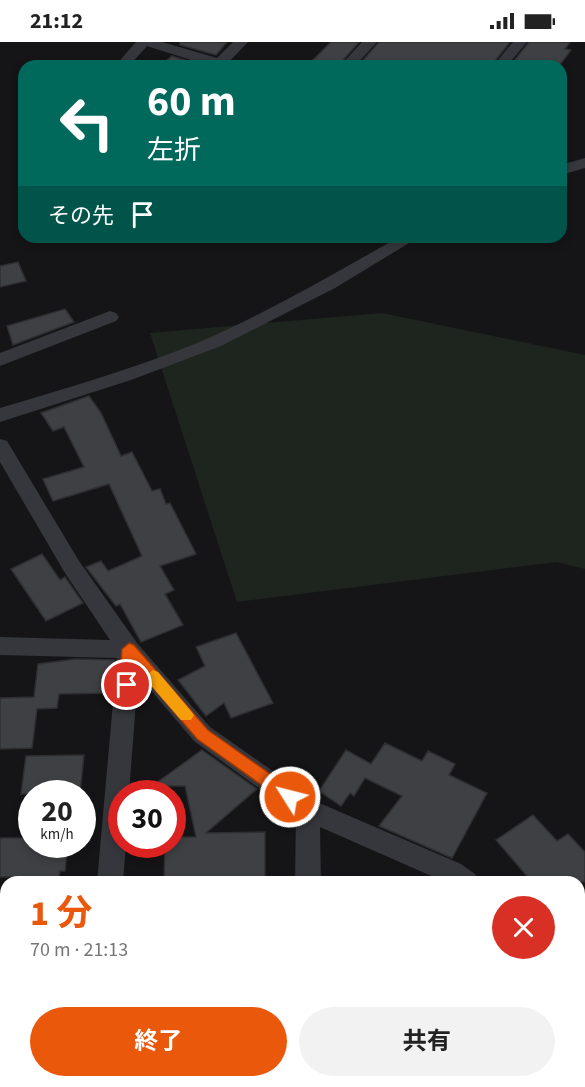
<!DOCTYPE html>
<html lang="ja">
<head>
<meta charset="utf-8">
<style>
	:root { --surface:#fff; --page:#f2f2f2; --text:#222; --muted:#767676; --accent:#ea580c }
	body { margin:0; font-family:"Source Sans 3","Noto Sans JP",sans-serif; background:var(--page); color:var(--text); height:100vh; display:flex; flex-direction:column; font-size:22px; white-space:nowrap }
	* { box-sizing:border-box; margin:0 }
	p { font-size:20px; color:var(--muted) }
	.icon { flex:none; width:33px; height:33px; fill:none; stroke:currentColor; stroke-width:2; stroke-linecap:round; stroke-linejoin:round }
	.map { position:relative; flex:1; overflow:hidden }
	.side { position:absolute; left:0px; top:834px; width:585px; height:212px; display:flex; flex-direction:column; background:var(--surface); border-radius:18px 18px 0 0; box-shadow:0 3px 9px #0003 }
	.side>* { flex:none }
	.top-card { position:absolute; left:18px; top:18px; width:549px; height:183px; border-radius:18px; box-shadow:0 3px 9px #0003; background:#00695c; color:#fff; overflow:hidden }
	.speed { position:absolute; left:18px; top:738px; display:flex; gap:12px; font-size:30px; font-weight:700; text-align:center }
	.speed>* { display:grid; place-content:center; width:78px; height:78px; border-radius:50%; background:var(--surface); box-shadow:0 3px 9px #0003; line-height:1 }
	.speed small { font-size:15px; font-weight:400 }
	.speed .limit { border:9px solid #d22; background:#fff; color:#111 }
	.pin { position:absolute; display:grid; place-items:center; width:51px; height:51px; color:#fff; margin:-26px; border:3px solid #fff; border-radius:50%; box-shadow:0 2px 6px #0007 }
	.me { position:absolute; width:66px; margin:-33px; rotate:306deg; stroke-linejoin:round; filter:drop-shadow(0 0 4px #0008) }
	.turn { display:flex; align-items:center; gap:21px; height:126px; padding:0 30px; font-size:27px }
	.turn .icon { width:78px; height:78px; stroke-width:2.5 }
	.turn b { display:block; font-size:42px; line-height:51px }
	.then { display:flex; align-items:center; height:57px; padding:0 30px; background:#0003; gap:12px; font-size:22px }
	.round { display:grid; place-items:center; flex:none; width:63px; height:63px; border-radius:32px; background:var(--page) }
	.overview { display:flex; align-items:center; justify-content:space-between; height:102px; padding:0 30px }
	h1 { font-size:36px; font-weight:700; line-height:45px; color:var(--accent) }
	.cta { display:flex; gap:12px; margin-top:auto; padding:12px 30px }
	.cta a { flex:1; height:69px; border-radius:36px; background:var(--accent); color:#fff; font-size:24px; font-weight:700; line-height:69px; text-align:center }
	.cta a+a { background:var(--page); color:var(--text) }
	.status { display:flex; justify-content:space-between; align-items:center; height:42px; padding:0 30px; background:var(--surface); direction:ltr }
	.status svg { height:16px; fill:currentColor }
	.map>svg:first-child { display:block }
</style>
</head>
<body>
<div class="status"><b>21:12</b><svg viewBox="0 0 49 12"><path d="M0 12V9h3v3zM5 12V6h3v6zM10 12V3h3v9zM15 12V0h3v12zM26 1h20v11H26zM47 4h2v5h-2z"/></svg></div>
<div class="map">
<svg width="585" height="1045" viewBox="0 0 585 1045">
	<rect width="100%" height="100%" fill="#151517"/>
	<polygon fill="#1d251e" points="382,271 585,313 585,527 556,520 237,560 150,291"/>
	<g fill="#3f4044" stroke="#2f2f33" stroke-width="1.5">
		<polygon points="180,0 227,0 216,13 180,3"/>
		<polygon points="331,0 359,0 338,24 307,24"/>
		<polygon points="379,0 510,0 491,24 358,24"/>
		<polygon points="529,0 570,0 565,7 571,8 559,24 510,24"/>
		<polygon points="172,14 203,24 160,24"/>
		<polygon points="18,220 26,239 0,245 0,224"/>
		<polygon points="65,267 74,280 13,303 7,284"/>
		<polygon points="89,354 101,371 121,414 132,410 152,449 160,447 166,462 170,461 196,512 160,524 174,548 165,552 183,583 141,600 120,562 116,564 86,525 101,519 108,529 142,514 109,442 53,459 43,437 84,425 64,385 53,389 41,371"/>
		<polygon points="42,512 60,538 65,535 83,561 46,579 11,527"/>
		<polygon points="236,591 273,661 231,676 224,661 206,674 178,638 205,624 196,605"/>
		<polygon points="76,617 115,618 112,651 59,652 57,666 37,667 32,706 0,707 0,656 34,655 38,622"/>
		<polygon points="385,701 422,719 428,709 455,722 449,733 487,751 452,816 379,784 402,754 365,736 354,754 350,751 341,764 319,749 346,708 371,722"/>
		<polygon points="202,708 257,747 206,791 265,790 265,840 164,840 165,802 172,802 172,795 196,795 185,744 152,744"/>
		<polygon points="84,713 80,752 21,752 26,714"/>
		<polygon points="533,773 557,799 568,792 585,810 585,840 532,840 496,798"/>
		<polygon points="0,796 32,796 32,802 68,802 65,829 60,829 59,835 0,835"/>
	</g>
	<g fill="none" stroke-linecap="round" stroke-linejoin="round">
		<g fill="#36373c" fill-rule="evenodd">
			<polygon points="136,0 162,0 217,16 233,0 248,0 225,24 210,24 147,4 129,24 115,24"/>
			<polygon points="362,0 377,0 355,24 340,24"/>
			<polygon points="513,0 527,0 507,24 493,24"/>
			<polygon points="585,116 585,126 561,133 561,123"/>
			<path d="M399 195H419L335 246 221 304 131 338 0 380V366C70 345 141 325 209 296 274 267 337 230 399 195Z"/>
			<polygon points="110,269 116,271 119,275 116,279 0,324 0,311"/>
			<polygon points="0,397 7,399 79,519 137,601 210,685 317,760 461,822 475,832 479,840 445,840 320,785 321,840 295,840 296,773 194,699 138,633 129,752 122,752 122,802 126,802 123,840 97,840 117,616 0,613 0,595 110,598 65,531 0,420"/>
			<polygon points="579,933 585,935 585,966 579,964"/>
			<polygon points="579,1017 585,1017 585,1045 568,1040 579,1040"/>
			<polygon points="0,1023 6,1023 6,1040 19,1040 17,1045 0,1045"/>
			<rect x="79" y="1040" width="28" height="5"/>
			<rect x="295" y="1040" width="28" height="5"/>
		</g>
	</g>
	<polygon fill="#ea580c" stroke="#983908" stroke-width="1.5" points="129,601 134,603 208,688 296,750 298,755 296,760 285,760 197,697 135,624 132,648 121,648 119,643 122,607"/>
	<polygon fill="#f59e0b" points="153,628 158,630 191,669 194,673 191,678 181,678 147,639 145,634"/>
</svg>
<div class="speed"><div>20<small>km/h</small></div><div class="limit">30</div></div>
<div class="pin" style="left:127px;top:643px;background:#d93025"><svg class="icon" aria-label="arrive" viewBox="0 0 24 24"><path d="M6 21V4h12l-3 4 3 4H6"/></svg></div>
<svg class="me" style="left:290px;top:755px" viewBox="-20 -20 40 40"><circle r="17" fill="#ea580c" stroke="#fff" stroke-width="3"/><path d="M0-11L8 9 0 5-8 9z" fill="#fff"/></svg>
<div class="top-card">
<div class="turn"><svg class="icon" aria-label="left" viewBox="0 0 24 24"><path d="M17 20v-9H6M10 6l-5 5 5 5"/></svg><div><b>60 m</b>左折</div></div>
<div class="then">その先<svg class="icon" aria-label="arrive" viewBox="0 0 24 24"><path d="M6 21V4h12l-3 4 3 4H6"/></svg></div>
</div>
<section class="side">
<div class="overview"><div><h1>1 分</h1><p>70 m · 21:13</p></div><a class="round" style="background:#d93025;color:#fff"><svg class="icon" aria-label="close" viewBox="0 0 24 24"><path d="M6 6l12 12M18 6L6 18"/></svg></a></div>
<div class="cta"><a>終了</a><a>共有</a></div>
</section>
</div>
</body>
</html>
